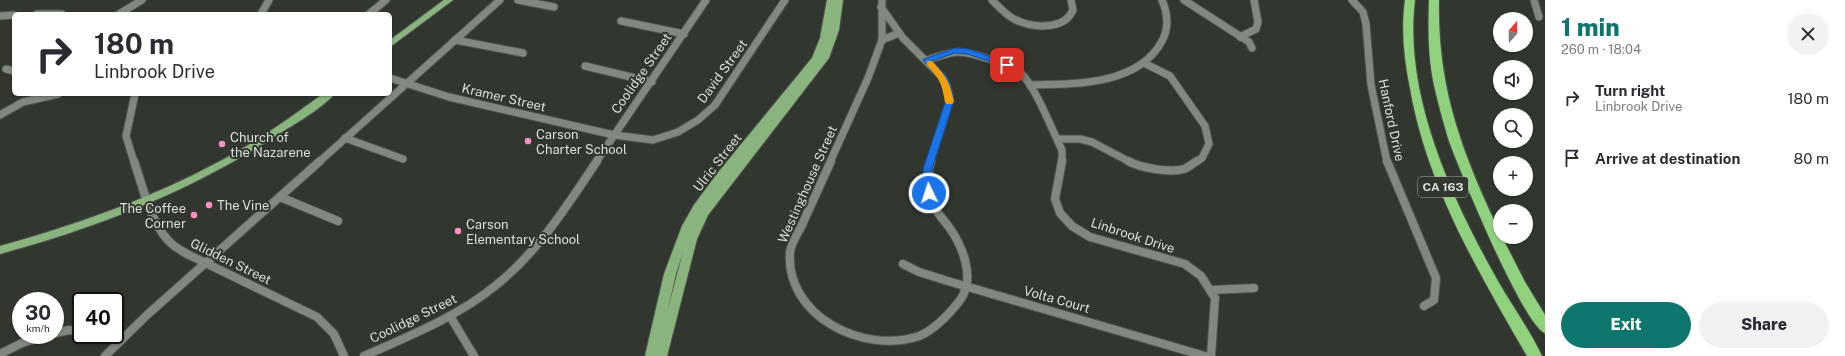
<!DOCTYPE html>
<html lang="en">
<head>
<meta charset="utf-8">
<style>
	:root { --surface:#fff; --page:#f2f2f3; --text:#2b2b33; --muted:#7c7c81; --accent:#0f766e }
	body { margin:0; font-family:"Public Sans",sans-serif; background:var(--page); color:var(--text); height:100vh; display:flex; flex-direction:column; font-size:15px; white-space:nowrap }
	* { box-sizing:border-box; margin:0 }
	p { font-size:13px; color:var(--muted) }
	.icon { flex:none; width:22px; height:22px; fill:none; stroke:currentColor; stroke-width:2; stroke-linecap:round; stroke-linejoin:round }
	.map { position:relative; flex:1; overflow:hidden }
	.drawer { display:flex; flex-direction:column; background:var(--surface); width:300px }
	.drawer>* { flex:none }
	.banner { position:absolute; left:12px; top:12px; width:380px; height:84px; border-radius:6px; box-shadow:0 1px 3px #0004; background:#fff; color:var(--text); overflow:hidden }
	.needle { width:26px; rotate:20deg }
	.buttons { position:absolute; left:1493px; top:12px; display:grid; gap:8px }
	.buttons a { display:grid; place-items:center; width:40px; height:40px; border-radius:50%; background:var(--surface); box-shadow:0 1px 3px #0004; font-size:20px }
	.speed { position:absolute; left:12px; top:292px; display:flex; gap:8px; font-size:20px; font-weight:700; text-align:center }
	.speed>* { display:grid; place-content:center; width:52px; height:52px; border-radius:50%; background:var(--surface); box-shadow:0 1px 3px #0004; line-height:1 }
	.speed small { font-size:10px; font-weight:400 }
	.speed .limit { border:2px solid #111; border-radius:6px; background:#fff; color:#111 }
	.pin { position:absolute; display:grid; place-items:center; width:34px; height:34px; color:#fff; margin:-17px; border-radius:8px; box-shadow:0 2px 6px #0006 }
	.me { position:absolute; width:44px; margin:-22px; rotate:356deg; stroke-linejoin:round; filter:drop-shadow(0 0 3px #0008) }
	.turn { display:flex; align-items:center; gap:14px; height:84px; padding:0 16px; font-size:18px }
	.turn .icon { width:52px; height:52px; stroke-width:2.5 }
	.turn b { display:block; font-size:28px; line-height:34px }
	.round { display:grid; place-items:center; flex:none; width:42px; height:42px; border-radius:21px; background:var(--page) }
	.head { display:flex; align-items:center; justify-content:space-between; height:68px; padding:0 16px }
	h1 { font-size:24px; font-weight:800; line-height:30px; color:var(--accent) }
	.action { display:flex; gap:8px; margin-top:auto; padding:8px 16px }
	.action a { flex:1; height:46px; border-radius:24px; background:var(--accent); color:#fff; font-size:16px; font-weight:800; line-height:46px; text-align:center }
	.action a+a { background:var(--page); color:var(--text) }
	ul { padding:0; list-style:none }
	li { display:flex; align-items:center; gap:12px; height:60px; padding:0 16px }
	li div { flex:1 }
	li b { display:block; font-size:15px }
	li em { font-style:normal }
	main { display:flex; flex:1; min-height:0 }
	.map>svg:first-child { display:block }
</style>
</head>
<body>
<main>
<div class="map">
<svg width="1545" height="356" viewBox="0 0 1545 356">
	<rect width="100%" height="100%" fill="#31372f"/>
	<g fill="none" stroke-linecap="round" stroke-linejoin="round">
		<defs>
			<g id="minor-far1">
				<polyline points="518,0 554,7"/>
				<polyline points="882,0 882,40"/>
				<path d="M992 0C999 7 1005 14 1014 19 1031 28 1064 31 1073 10L1071 0"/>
				<polyline points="1184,0 1249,42 1252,48"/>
				<polyline points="1352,0 1363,12 1366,24 1371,85 1387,162"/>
				<polyline points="1534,0 1539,17"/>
				<polyline points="881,7 903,38 942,77 947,86 950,100 930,162"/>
				<polyline points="37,14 62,14"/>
				<polyline points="119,14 142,0"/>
				<polyline points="261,14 269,0"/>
				<polyline points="369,14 386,0"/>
				<polyline points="0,16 14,15"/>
				<polyline points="621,21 684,34"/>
				<polyline points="1240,37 1256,29 1258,22 1254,0"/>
				<polyline points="455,40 523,53"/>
				<path d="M927 60C957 50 959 49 989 59 998 62 1012 65 1020 72 1037 89 1051 128 1062 150V162"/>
				<polyline points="1144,63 1170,76 1205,126 1209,144 1202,158 1196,162"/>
				<polyline points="585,66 652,82"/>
				<polyline points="6,69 14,71"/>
				<polyline points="390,78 449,97 614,135 653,140 678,132 698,120 715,105 785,0"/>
				<path d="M1030 85C1073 84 1138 86 1162 41 1169 28 1168 14 1162 0"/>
				<polyline points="0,115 23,102 58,94"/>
				<polyline points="345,138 403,159"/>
				<polyline points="1058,139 1080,139 1092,142 1130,162"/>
				<polyline points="134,162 126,136 135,94"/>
				<polyline points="319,162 500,0"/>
				<polyline points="596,162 706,0"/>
				<polyline points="830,162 868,78 882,40 899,33"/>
			</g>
			<g id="minor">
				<path d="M134 161C143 187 151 227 173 245 178 249 184 252 189 255L317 317 334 334 344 356"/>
				<path d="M831 161C821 183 811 205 801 227 797 234 791 244 790 252 785 316 864 355 919 336 932 331 943 320 952 310 957 304 962 299 964 293 973 274 962 246 951 230 946 222 939 216 935 208 928 193 926 176 931 161"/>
				<polyline points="1062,161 1055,199 1060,213 1072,226 1090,237 1185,264 1201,276 1215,298 1211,356"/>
				<path d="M1128 161C1141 168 1169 173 1184 169 1188 168 1193 163 1197 161"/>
				<polyline points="1387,161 1436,278 1434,300 1424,306"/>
				<polyline points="280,197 338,221"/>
				<polyline points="903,264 919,272 951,282 1205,356"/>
				<polyline points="1211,290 1254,288"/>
				<polyline points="450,316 474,356"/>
				<polyline points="55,333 69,330 81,331"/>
				<polyline points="100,335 119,342"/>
				<polyline points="0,354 22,343 46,335"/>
				<polyline points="105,356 147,315 320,161"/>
				<path d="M364 356C409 336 457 317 495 286 538 252 567 206 597 161"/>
			</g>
			<g id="major">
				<polygon points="444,0 453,0 390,47 390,40"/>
				<path d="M827 0H843L839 30 829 58 708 215 697 239 667 356H645L664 274 682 226 694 205 716 175 812 58 820 38ZM683 252 667 313 676 274Z"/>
				<path d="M323 94H334C326 105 297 123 285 130 196 189 103 226 0 254V246C87 222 172 191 250 144 275 129 299 111 323 94Z"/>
			</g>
			<g id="highway">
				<path d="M1405 0H1415C1403 95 1453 202 1499 283 1513 307 1530 331 1542 356H1527C1478 271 1427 186 1410 88 1404 59 1401 29 1405 0Z"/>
				<path d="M1429 0H1439C1437 89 1463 155 1500 233V237H1502L1525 282 1545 315V333C1523 325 1458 167 1448 138 1443 121 1438 103 1434 85 1428 57 1428 29 1429 0Z"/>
			</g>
		</defs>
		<use href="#minor-far1" stroke="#4f554e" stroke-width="9"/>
		<use href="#minor" stroke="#4f554e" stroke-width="10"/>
		<use href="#major" stroke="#4f554e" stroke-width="2"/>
		<use href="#highway" stroke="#4f554e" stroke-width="2"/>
		<use href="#minor-far1" stroke="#81887f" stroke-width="7"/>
		<use href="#minor" stroke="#81887f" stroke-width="8"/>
		<use href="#major" fill="#8ab47e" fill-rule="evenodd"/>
		<use href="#highway" fill="#90d17e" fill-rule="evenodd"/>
	</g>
	<polygon fill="#1a73e8" stroke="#114b97" points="955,48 968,49 1010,63 1011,65 1007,67 967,54 955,53 932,61 947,77 951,86 954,100 932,169 934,193 929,196 924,193 923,169 946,100 939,78 923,60 924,59"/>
	<path fill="#f59e0b" d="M927 61H932C946 76 950 82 954 102L952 104H947L945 102C942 84 940 79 927 65Z"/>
	<g fill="#fc8fc2" stroke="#31372f" stroke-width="1.5">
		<circle cx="528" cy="141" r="4"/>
		<circle cx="222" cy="144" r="4"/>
		<circle cx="209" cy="205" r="4"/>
		<circle cx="194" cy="215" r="4"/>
		<circle cx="458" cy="231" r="4"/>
	</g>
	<g text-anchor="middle" stroke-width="4" stroke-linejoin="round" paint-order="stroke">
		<rect fill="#31372f" stroke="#a8ada7" stroke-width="1" x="1418" y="177" width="50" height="20" rx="3"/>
		<g font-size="12" font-weight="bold" fill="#dbdfda">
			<text x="1443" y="191">CA 163</text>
		</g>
		<g font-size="13" fill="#dbdfda" stroke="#31372f">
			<text transform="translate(722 71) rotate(-54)" y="5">David Street</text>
			<text transform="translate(641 73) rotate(-55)" y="5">Coolidge Street</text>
			<text transform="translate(504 97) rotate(13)" y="5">Kramer Street</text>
			<text transform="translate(1392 120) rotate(78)" y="5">Hanford Drive</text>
			<text transform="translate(717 162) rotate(-52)" y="5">Ulric Street</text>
			<text transform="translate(807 184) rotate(-66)" y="5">Westinghouse Street</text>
			<text transform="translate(1133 235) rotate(18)" y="5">Linbrook Drive</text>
			<text transform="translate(231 261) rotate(26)" y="5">Glidden Street</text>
			<text transform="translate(1057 299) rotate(16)" y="5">Volta Court</text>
			<text transform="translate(413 318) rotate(-26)" y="5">Coolidge Street</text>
		</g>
		<g font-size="13" fill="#dbdfda" stroke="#31372f" text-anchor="start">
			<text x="536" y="139">Carson<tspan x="536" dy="15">Charter School</tspan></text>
			<text x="230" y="142">Church of<tspan x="230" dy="15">the Nazarene</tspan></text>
			<text x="217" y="210">The Vine</text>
			<text x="186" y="213" text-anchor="end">The Coffee<tspan x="186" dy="15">Corner</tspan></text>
			<text x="466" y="229">Carson<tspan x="466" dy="15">Elementary School</tspan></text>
		</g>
	</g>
</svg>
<div class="buttons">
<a><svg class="needle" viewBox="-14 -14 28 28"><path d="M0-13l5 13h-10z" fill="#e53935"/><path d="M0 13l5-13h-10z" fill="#7c7c81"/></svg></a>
<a><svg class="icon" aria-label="sound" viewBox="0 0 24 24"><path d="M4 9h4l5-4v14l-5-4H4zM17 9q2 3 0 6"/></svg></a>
<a><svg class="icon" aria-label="search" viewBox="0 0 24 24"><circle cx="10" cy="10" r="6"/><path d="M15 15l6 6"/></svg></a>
<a>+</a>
<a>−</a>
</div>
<div class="speed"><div>30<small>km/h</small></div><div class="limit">40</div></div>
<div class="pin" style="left:1007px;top:65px;background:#d93025"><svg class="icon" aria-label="arrive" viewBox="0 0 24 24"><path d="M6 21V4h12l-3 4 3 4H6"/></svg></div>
<svg class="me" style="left:929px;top:193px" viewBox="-20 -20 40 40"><circle r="17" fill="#1a73e8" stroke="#fff" stroke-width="3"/><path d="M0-11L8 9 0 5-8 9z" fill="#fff"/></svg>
<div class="banner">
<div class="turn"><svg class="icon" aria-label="right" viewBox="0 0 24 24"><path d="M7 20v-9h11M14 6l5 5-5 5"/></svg><div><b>180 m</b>Linbrook Drive</div></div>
</div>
</div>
<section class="drawer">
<div class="head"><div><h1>1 min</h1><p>260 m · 18:04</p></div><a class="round"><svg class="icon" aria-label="close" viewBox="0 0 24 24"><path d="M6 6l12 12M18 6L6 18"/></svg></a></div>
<ul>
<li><svg class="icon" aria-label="right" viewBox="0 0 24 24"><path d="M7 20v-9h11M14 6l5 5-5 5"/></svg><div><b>Turn right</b><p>Linbrook Drive</p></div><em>180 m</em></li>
<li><svg class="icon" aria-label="arrive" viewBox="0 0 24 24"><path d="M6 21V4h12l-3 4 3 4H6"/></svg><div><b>Arrive at destination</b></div><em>80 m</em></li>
</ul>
<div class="action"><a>Exit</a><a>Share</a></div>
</section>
</main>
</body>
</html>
